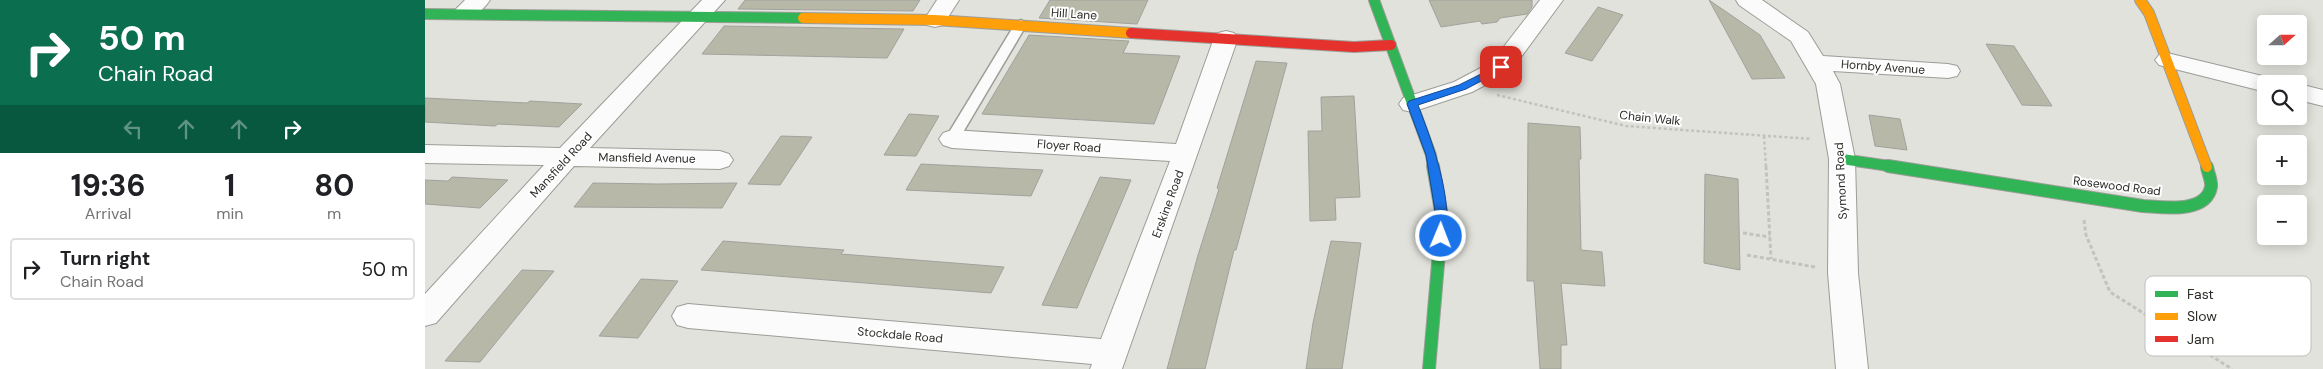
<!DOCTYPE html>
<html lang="en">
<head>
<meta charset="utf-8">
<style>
	:root { --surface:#fff; --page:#f6f6f6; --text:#202124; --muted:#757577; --line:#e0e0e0 }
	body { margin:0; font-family:"DM Sans",sans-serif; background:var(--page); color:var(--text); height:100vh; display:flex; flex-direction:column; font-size:19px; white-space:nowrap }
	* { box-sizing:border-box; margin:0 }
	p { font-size:16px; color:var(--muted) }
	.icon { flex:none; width:28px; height:28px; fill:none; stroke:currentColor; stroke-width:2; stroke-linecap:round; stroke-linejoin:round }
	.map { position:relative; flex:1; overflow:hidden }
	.side { display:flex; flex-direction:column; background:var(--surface); width:425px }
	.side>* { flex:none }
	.banner { background:#0b6e4f; color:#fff; overflow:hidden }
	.needle { width:32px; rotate:69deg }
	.buttons { position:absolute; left:1832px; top:15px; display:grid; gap:10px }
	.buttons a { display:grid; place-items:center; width:50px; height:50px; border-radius:5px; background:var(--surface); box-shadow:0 2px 12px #0003; font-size:25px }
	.pin { position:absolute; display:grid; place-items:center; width:42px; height:42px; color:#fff; margin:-21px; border-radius:10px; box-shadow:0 2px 8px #0006 }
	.me { position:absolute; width:55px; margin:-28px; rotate:1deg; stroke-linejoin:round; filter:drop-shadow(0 0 4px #0008) }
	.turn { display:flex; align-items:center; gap:18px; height:105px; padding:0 15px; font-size:22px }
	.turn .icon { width:65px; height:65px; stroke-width:2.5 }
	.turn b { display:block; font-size:35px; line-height:42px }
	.lanes { display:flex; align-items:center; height:48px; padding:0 15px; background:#0003; justify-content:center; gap:25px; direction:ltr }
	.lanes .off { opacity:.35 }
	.eta { display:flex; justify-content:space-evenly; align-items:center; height:85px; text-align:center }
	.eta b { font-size:30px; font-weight:700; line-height:35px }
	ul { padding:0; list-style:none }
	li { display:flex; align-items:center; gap:15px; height:62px; margin:0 10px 8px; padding:0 5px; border:2px solid var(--line); border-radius:5px }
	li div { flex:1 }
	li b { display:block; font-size:19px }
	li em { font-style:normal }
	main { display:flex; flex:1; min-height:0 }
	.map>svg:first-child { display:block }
</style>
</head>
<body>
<main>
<section class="side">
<div class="banner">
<div class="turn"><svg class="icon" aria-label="right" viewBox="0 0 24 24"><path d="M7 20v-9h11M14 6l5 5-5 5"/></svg><div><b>50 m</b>Chain Road</div></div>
<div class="lanes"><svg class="icon off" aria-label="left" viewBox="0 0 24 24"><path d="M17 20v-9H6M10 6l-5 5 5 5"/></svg><svg class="icon off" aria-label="ahead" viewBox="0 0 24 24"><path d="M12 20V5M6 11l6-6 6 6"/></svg><svg class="icon off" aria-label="ahead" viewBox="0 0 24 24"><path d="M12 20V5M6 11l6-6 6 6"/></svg><svg class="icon" aria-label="right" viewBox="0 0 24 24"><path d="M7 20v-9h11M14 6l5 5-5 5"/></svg></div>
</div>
<div class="eta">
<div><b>19:36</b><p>Arrival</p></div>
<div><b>1</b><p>min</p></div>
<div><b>80</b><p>m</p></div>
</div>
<ul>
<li><svg class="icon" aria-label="right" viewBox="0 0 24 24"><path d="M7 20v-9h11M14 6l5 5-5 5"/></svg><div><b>Turn right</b><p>Chain Road</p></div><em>50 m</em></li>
</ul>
</section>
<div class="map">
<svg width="1898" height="369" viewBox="0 0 1898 369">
	<rect width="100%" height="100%" fill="#e1e2db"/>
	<g fill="#b7b8a7" stroke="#a1a29d">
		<polygon points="320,0 495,0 488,11 313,9"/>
		<polygon points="625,0 723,0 712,24 614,18"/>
		<polygon points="1004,0 1107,0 1107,7 1102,14 1075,18 1072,22 1057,24 1055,21 1016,27"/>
		<polygon points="1284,0 1335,35 1360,78 1327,79"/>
		<polygon points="1173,7 1198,15 1167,61 1140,53"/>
		<polygon points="299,26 479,29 462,58 277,54"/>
		<polygon points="604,35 704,41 698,53 755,56 729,124 557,114"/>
		<polygon points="1561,44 1589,46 1627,106 1597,105"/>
		<polygon points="831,61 862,63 811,250 809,250 780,369 742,369 773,255 794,189 792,188"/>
		<polygon points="929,96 935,197 910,198 911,220 885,221 883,131 897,131 896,97"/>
		<polygon points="0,98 102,103 105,101 157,104 134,127 73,124 70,126 0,122"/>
		<polygon points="484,114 514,116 491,156 459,155"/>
		<polygon points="1444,115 1475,119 1482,150 1450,146"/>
		<polygon points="1103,123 1155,127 1156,159 1154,159 1156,250 1177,252 1180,286 1136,283 1142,345 1136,345 1136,369 1115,369 1109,281 1102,281"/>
		<polygon points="356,136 387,137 355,185 323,184"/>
		<polygon points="496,164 577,168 618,170 606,196 481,190"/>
		<polygon points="1280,174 1313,179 1315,270 1279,263"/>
		<polygon points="27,177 83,180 55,208 0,204 0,180 23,181"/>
		<polygon points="675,177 706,180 652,308 617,305"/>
		<polygon points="168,183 233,184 312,183 297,208 149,207"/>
		<polygon points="298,241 419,250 416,254 579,267 566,293 276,270"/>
		<polygon points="906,241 936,243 917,369 881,369 888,323"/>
		<polygon points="97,270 129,271 55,362 20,361"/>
		<polygon points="216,279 253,281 213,338 174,336"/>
	</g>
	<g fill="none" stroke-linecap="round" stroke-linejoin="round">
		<defs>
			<polygon id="lane" points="596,20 602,24 534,139 532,142 522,142 520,139 590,24"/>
			<g id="street">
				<path d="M40 0H65C57 12 45 21 30 18L27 13Z"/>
				<polygon points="277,0 300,0 165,148 295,151 304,154 308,160 304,166 295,169 149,166 11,323 0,326 0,294 119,165 0,163 0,145 135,148"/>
				<polygon points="512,0 534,0 518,25 510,27 502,25 499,20"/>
				<polygon points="1115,0 1138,0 1085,72 1047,92 987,112 978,110 974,104 978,98 1029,82 1067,62"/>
				<polygon points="1311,0 1337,0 1383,32 1398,56 1523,64 1532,66 1535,71 1532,76 1523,78 1408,71 1415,84 1430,159 1433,273 1443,369 1411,369 1403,273 1404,159 1391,84 1366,41 1314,5"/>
				<polygon points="801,31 809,33 813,38 697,369 665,369 667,364 263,328 252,325 247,316 252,307 263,304 676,339 745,161 527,148 518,145 514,139 518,133 527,130 751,144 789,38 793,33"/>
				<polygon points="1742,53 1850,79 1853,84 1841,84 1841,92 1734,65 1730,60 1734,55"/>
				<polygon points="1874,84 1898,90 1898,106 1874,100"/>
			</g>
			<g id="fast-far1">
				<polyline points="949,0 1006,155 1008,167"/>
				<polyline points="0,14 378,18"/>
				<polyline points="1417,159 1471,167"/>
			</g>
			<g id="fast">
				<path d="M1463 166 1718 206C1738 207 1781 214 1786 187 1787 181 1783 173 1782 167"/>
				<polyline points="1004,369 1017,217 1008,166"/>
			</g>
			<g id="slow">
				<polyline points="1715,0 1724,13 1782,167"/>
				<polyline points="378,18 510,20 706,33"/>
			</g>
			<polyline id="jam" points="706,33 929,47 966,45"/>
		</defs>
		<use href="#lane" stroke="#9c9d98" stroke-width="3"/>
		<use href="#street" stroke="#9c9d98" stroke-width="2"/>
		<use href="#fast-far1" stroke="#9c9d98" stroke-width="12"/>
		<use href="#fast" stroke="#9c9d98" stroke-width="14"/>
		<use href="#slow" stroke="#9c9d98" stroke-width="12"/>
		<use href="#jam" stroke="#9c9d98" stroke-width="12"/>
		<g stroke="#c2c2c0" stroke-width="2.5" stroke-dasharray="3 2.5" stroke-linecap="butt">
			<polyline points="1072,95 1201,126 1387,139"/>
			<polyline points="1339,136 1341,167"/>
		</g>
		<g stroke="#c2c2c0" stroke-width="3" stroke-dasharray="4 2.5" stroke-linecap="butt">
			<polyline points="1341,166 1346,259"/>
			<polyline points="1659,220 1661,235 1685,292 1807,369"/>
			<polyline points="1318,233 1345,237"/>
			<polyline points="1322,255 1390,267"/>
		</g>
		<use href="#lane" fill="#fafbfa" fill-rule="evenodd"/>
		<use href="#street" fill="#fafbfa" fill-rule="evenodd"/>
		<use href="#fast-far1" stroke="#30b455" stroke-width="10"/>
		<use href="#fast" stroke="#30b455" stroke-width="12"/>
		<use href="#slow" stroke="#ff9f0a" stroke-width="10"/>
		<use href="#jam" stroke="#e5322d" stroke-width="10"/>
	</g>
	<path fill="#1a73e8" stroke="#114b97" d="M1076 64 1080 67 1079 69 1041 89 993 105C1009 147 1025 191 1022 236L1016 240 1011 239 1010 236 1011 217 1001 155 982 104 984 101 1034 85Z"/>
	<g text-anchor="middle" stroke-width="4" stroke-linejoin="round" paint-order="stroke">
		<g font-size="12" fill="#2c2d28" stroke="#fff">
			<text transform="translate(649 14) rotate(4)" y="4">Hill Lane</text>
			<text transform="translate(1458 67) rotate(4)" y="4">Hornby Avenue</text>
			<text transform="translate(1225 118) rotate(6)" y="4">Chain Walk</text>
			<text transform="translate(644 146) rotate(4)" y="4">Floyer Road</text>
			<text transform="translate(222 158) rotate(1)" y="4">Mansfield Avenue</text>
			<text transform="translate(136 165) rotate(-47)" y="4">Mansfield Road</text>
			<text transform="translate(1416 181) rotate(-93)" y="4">Symond Road</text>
			<text transform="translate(1692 186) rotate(7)" y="4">Rosewood Road</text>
			<text transform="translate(743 204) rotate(-70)" y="4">Erskine Road</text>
			<text transform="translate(475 335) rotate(5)" y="4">Stockdale Road</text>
		</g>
	</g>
	<rect x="1720" y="276" width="166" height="80" rx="8" fill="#fff" stroke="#c0c0be" stroke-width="1"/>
	<rect x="1730" y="291" width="23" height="6" fill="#30b455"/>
	<rect x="1730" y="313" width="23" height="7" fill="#ff9f0a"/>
	<rect x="1730" y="336" width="23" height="6" fill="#e5322d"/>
	<g font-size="14" fill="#2c2d28">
		<text x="1762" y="299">Fast</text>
		<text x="1762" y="321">Slow</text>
		<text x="1762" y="344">Jam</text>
	</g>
</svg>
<div class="buttons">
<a><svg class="needle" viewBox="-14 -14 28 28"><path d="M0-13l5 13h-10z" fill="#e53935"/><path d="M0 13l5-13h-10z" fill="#757577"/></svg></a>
<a><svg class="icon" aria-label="search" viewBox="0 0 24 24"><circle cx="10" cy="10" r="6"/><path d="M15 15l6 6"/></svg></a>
<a>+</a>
<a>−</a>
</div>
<div class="pin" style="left:1076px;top:67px;background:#d93025"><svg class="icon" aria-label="arrive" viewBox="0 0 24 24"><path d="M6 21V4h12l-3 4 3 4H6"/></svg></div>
<svg class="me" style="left:1016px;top:236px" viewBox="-20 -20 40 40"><circle r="17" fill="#1a73e8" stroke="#fff" stroke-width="3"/><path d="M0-11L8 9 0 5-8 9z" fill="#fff"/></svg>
</div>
</main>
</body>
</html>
